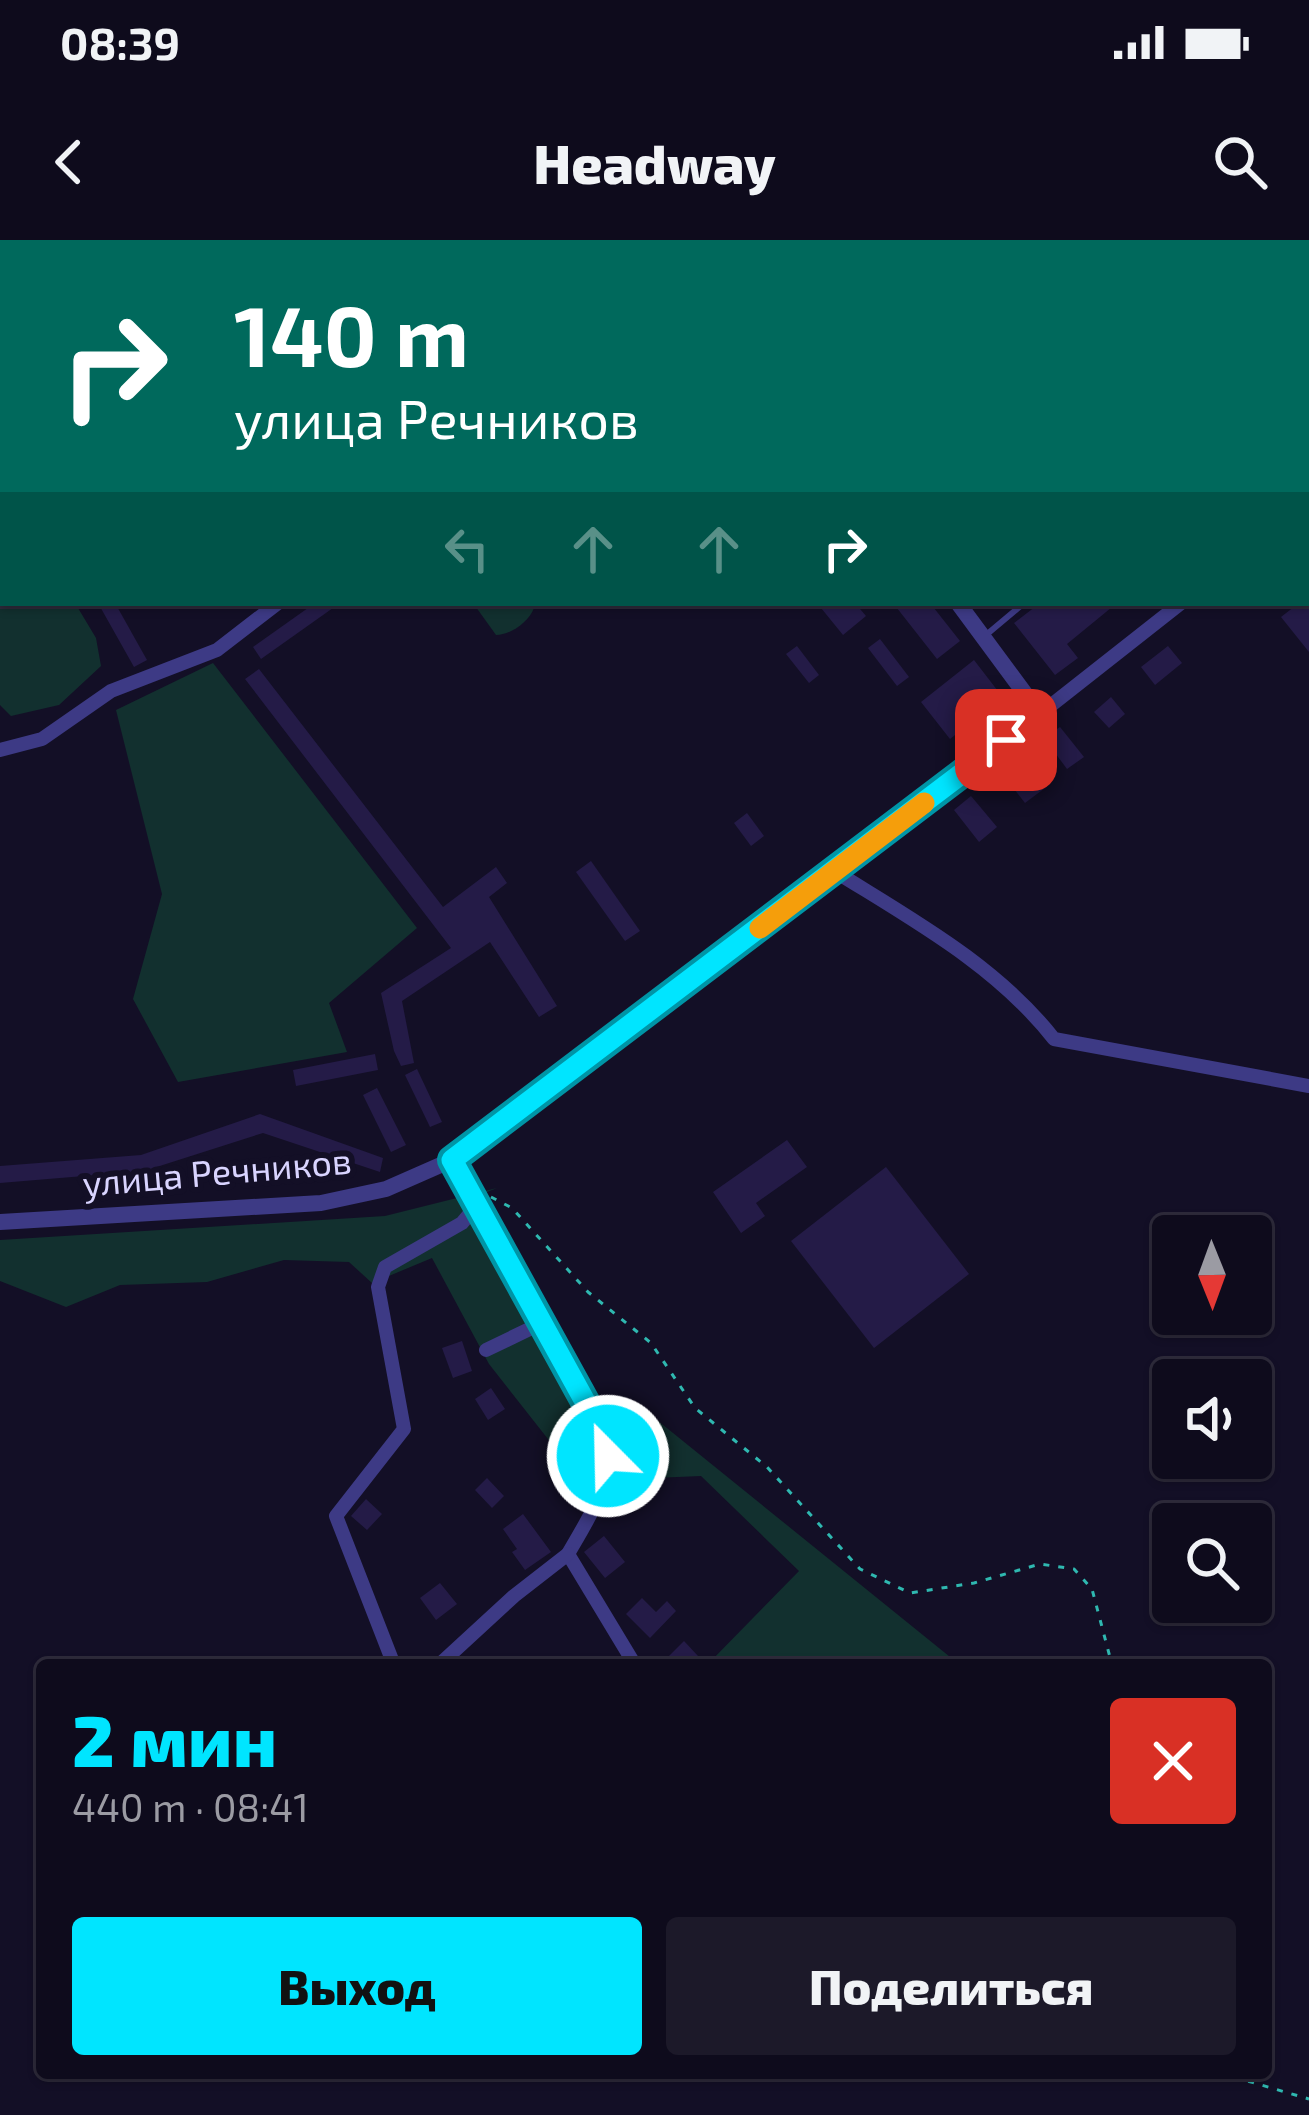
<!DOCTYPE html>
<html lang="ru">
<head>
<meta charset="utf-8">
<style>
	:root { --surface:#0e0b1c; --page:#1c1929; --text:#f1f3f6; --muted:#9b9ba3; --line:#2e2b3b; --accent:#00e5ff }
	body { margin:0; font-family:"Exo 2",sans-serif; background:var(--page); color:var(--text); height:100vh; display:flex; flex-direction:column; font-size:45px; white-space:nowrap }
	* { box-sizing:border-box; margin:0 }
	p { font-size:39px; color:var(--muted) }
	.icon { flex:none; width:66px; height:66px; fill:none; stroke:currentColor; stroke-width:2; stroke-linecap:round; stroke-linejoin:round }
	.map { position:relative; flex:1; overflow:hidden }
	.panel { position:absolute; left:36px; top:1419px; width:1236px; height:420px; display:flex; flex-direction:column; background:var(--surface); border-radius:12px; box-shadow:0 3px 9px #0004,0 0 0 3px var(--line) }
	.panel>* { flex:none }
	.banner { position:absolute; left:0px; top:0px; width:1311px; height:366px; box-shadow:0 3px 9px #0004,0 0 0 3px var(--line); background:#00695c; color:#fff; overflow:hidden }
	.needle { width:78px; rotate:179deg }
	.tools { position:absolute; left:1152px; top:975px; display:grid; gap:24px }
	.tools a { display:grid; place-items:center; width:120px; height:120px; border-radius:12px; background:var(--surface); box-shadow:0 3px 9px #0004,0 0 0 3px var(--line); font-size:60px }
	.pin { position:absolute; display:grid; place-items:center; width:102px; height:102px; color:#fff; margin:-51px; border-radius:24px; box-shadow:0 6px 18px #0006 }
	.me { position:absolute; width:132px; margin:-66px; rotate:337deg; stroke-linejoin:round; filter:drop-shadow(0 0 9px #0008) }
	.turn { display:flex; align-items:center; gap:42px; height:252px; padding:0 36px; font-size:54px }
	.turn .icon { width:156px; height:156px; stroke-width:2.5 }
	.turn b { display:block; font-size:84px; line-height:102px }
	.lanes { display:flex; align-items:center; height:114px; padding:0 36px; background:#0003; justify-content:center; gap:60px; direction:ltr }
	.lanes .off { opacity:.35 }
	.round { display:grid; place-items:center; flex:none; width:126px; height:126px; border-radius:12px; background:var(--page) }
	.summary { display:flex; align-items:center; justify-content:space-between; height:204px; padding:0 36px }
	h1 { font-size:72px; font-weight:800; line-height:90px; color:var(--accent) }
	.primary-button { display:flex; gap:24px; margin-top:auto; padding:24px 36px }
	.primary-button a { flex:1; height:138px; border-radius:12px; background:var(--accent); color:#111; font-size:48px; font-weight:800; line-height:138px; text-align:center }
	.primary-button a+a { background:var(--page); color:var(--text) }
	.status { display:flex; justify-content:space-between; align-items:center; height:84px; padding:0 60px; background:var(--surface); direction:ltr }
	.status svg { height:33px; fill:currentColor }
	header { display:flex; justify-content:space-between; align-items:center; height:156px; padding:0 36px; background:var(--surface); font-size:54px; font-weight:800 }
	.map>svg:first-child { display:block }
</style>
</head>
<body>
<div class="status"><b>08:39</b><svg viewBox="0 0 49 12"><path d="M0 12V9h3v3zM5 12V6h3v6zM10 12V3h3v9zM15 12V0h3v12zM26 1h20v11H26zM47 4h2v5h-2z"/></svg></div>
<header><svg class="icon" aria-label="back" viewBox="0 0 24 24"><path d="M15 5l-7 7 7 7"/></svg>Headway<svg class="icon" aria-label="search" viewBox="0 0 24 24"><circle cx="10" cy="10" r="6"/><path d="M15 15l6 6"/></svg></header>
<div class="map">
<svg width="1309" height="1875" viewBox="0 0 1309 1875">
	<rect width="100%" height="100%" fill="#130f26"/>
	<g fill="#12302f">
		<polygon points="0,0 74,0 3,3 3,363 75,363 96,398 101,426 59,465 11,476 0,465"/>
		<path d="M473 363H530L534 368C529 382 510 395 496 395Z"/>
		<polygon points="213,423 417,688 329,763 347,812 178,842 133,759 162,654 116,470"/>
		<polygon points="497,948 477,956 585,1162 652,1176 960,1425 707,1425 799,1331 701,1236 581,1241 489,1124 432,1018 372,1043 349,1022 284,1020 207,1042 120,1045 66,1067 0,1041 0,1000 385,976"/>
	</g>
	<g fill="#241b47">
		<polygon points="98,363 115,363 147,420 134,427"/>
		<polygon points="315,363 340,363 261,419 253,407"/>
		<polygon points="817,363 855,363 866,376 843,395"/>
		<polygon points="893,363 930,363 960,401 937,419"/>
		<polygon points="1040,363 1117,363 1067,404 1078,418 1055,435 1014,383"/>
		<polygon points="1299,363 1309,363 1309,412 1281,377"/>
		<polygon points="880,399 909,437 897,446 868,408"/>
		<polygon points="797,406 819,435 809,443 786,414"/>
		<polygon points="1168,406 1182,423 1155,445 1141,427"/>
		<polygon points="974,420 1011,468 987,486 979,476 950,499 921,462"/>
		<polygon points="259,429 443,667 496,627 507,643 489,657 557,766 539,777 490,702 402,761 414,823 401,826 394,811 381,753 451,708 245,439"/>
		<polygon points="1111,457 1125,474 1109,488 1094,472"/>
		<polygon points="1060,487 1084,517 1067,529 1044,498"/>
		<polygon points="1023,519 1045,548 1025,563 1003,535"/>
		<polygon points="971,556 997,587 979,602 954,570"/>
		<polygon points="747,573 764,596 751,606 734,583"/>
		<polygon points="591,621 640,691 625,701 576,632"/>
		<polygon points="375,814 378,830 296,846 293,830"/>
		<polygon points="417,829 442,882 430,887 405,835"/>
		<polygon points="377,848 406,905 391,912 363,855"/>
		<polygon points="260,874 383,918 380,932 263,893 144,931 0,943 0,926 141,915"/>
		<polygon points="787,900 807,927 756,963 765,976 741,993 713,952"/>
		<polygon points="282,919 283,933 199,942 197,928"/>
		<polygon points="886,927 969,1034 874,1108 791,1001"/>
		<polygon points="462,1101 472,1131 453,1138 442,1108"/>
		<polygon points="491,1148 505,1169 488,1180 475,1159"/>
		<polygon points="646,1192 655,1217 633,1224 625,1200"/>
		<polygon points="487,1238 504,1256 492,1268 475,1250"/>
		<polygon points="366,1259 382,1274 367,1290 351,1276"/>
		<polygon points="523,1274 551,1312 525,1330 512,1312 517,1309 503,1289"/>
		<polygon points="604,1296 625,1322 605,1338 584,1312"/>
		<polygon points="440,1343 457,1364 436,1380 420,1358"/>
		<polygon points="642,1358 656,1372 667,1361 676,1371 650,1398 626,1374"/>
		<polygon points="684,1401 698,1416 689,1425 660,1425"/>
	</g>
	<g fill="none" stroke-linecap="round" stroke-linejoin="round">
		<g stroke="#2fb8b0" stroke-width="3" stroke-dasharray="6 9" stroke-linecap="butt">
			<polyline points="491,957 512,968 588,1052 651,1103 695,1168 767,1227 860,1329 910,1353 974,1343 1040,1324 1074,1329 1092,1349 1112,1425"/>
			<polyline points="1236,1833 1244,1840 1309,1859"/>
		</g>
		<g stroke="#3d3a85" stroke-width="6">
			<polyline points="1058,3 1059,0"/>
			<polyline points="1168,3 1169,0"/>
			<polyline points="986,395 1024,363"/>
		</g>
		<g stroke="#3d3a85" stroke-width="14">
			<polyline points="684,0 686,3"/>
			<polyline points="1308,168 1309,169"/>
			<polyline points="1308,264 1309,263"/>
			<polyline points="1040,474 1181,363"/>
			<polyline points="0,510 42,499 111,451 217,410 278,363"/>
			<path d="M836 632C913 680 997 726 1054 799L1309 846"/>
			<path d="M452 920 598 1185C615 1240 595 1267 568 1314L635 1425"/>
			<polyline points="486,1110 542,1083"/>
			<polyline points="394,1425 336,1276 404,1189 378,1047 385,1027 462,983 477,965"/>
			<polyline points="439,1425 514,1356 568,1314"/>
		</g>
		<g stroke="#3d3a85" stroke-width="16">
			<polyline points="935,3 939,0"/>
			<polyline points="0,982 321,963 386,949 452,920 1040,474 958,363"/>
		</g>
	</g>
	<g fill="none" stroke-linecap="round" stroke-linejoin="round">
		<defs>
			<polyline id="route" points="608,1216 598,1185 452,920 1006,500"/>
		</defs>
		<use href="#route" stroke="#0095a6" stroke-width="30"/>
		<use href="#route" stroke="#00e5ff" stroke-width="21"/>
		<polyline stroke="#f59e0b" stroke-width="21" points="760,688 924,563"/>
	</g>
	<g text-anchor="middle" stroke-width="12" stroke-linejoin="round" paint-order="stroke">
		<g font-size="36" fill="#d9d4ff" stroke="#130f26">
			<text transform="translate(217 932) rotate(-5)" y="13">улица Речников</text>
		</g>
	</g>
</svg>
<div class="tools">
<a><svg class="needle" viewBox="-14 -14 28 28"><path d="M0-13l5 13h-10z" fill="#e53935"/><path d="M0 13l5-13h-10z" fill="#9b9ba3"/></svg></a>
<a><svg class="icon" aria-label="sound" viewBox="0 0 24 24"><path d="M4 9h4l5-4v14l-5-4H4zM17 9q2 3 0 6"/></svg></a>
<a><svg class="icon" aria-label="search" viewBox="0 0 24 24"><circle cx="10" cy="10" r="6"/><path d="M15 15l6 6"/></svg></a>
</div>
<div class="pin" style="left:1006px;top:500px;background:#d93025"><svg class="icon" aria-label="arrive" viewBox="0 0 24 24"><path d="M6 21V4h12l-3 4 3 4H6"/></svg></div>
<svg class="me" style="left:608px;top:1216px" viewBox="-20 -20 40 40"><circle r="17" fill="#00e5ff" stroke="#fff" stroke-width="3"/><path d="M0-11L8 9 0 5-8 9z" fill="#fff"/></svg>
<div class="banner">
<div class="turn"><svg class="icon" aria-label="right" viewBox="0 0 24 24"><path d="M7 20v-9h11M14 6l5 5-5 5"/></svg><div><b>140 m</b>улица Речников</div></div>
<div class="lanes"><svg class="icon off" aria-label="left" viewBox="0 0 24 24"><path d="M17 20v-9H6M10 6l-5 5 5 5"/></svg><svg class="icon off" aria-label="ahead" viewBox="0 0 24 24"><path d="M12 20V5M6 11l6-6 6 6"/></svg><svg class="icon off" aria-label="ahead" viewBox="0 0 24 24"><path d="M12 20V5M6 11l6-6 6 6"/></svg><svg class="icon" aria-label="right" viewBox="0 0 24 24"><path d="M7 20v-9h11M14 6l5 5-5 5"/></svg></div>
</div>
<section class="panel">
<div class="summary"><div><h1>2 мин</h1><p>440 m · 08:41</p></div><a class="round" style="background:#d93025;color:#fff"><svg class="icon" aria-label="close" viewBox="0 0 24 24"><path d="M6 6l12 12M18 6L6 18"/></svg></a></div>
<div class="primary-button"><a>Выход</a><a>Поделиться</a></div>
</section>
</div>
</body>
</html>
